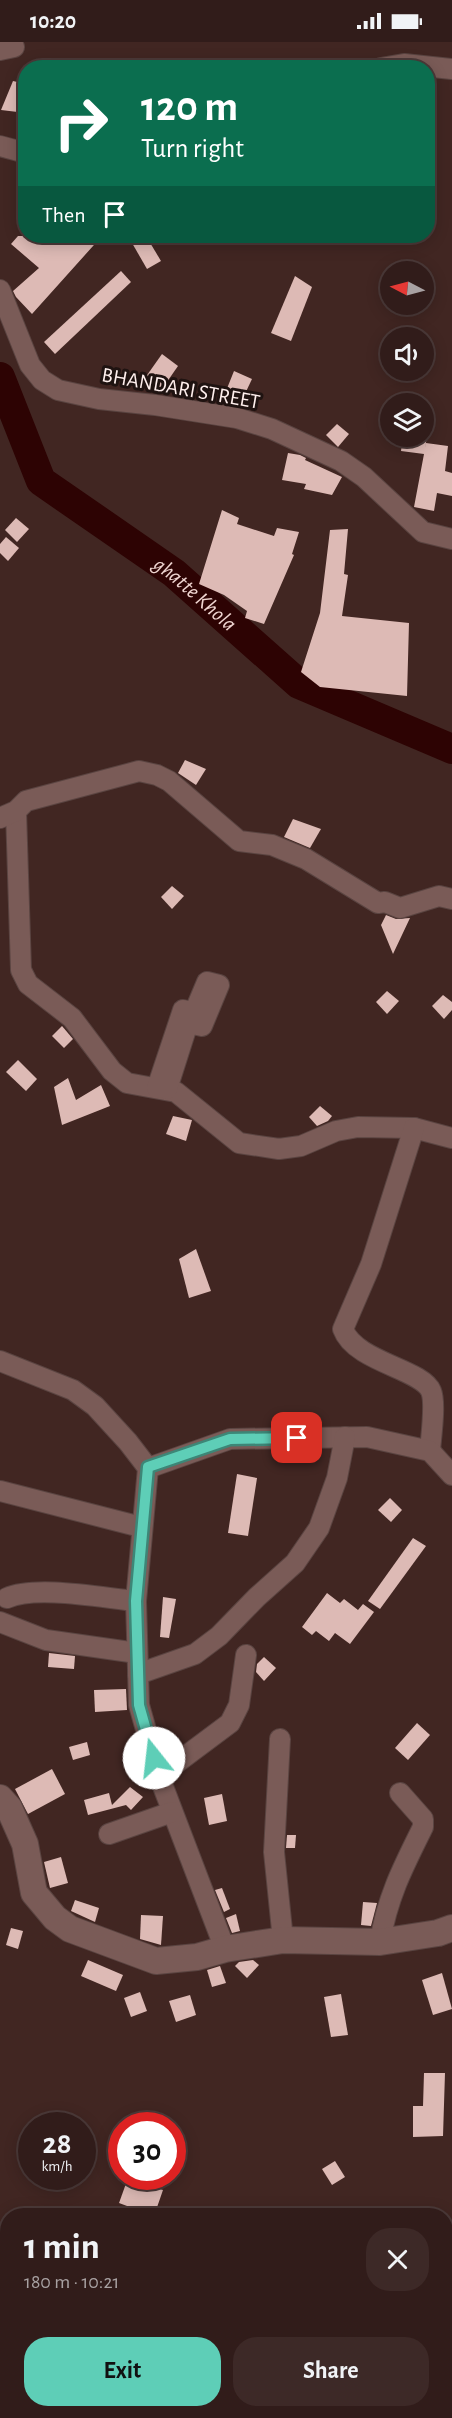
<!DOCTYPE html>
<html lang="en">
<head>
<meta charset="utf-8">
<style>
	:root { --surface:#311c1a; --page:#3d2927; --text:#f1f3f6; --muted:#a8a1a2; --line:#4c3a39; --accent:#5eceb7 }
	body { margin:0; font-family:"Alegreya Sans",sans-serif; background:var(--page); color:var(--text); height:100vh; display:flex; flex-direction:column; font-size:22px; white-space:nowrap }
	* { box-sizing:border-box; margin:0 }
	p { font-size:20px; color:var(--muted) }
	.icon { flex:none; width:33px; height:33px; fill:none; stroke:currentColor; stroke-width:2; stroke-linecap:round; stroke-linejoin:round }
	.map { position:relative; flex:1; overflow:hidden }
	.side { position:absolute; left:0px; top:2166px; width:453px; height:210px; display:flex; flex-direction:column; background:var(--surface); border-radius:24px 24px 0 0; box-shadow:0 3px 15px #0003,0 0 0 2px var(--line) }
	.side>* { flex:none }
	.top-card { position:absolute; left:18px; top:18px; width:417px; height:183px; border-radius:24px; box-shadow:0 3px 15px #0003,0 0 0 2px var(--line); background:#0b6e4f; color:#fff; overflow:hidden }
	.needle { width:39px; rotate:276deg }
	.fabs { position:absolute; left:380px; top:219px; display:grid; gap:12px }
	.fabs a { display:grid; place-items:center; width:54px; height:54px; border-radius:50%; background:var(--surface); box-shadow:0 3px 15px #0003,0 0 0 2px var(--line); font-size:30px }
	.speed { position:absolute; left:18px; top:2070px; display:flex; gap:12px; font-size:30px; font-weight:700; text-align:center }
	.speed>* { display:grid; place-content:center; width:78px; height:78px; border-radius:50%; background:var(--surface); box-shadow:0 3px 15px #0003,0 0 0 2px var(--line); line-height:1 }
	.speed small { font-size:15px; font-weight:400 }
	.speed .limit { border:9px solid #d22; background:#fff; color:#111 }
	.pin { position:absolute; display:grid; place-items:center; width:51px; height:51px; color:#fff; margin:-26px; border-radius:12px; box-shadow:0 3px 9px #0006 }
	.me { position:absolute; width:66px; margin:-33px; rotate:344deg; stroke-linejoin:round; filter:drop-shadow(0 0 4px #0008) }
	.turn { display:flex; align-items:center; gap:21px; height:126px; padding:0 24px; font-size:27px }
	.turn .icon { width:78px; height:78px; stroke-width:2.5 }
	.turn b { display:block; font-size:42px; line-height:51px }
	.then { display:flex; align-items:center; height:57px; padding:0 24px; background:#0003; gap:12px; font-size:22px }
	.round { display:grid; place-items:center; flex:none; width:63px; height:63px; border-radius:24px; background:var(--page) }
	.overview { display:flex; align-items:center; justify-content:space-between; height:102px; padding:0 24px }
	h1 { font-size:36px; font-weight:700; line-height:45px }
	.button { display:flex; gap:12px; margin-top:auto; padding:12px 24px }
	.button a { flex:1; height:69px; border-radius:24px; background:var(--accent); color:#111; font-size:24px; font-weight:700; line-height:69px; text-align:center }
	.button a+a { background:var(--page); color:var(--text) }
	.status { display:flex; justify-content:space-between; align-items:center; height:42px; padding:0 30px; background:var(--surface); direction:ltr }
	.status svg { height:16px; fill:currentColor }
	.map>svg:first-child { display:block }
</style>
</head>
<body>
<div class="status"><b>10:20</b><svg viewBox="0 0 49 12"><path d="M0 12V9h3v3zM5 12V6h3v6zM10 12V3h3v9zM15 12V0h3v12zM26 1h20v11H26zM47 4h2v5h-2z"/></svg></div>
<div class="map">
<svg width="452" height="2376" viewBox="0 0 452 2376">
	<rect width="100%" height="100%" fill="#412622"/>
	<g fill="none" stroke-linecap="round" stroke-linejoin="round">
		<path stroke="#2d0303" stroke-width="30" id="s1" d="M0 335 41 439 174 531 299 642 452 707"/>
	</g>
	<g fill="#ddbab5">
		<polygon points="13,39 26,42 26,71 1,68"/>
		<polygon points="18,194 102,194 32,272 16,255 13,249 39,226 11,202"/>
		<polygon points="128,194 146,194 161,219 147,227"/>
		<polygon points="121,229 131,240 55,312 44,300"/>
		<polygon points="295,234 312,245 291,299 271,291"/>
		<polygon points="162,312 178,324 162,347 145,336"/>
		<polygon points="234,329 252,337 243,356 226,349"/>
		<polygon points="337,382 349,392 338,405 326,393"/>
		<polygon points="403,394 427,394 425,407 426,401 448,404 445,429 452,431 452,454 437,451 434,469 414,465 424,412 401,409"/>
		<polygon points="288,411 300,413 306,416 305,418 342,435 332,453 304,447 306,442 282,438"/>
		<polygon points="222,468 239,476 237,482 274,494 277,486 299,490 292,512 294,513 264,582 245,576 247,569 224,553 199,542"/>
		<polygon points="16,476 29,487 17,500 5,488"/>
		<polygon points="348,487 344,532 348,533 342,574 409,581 407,654 320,645 301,630 320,571 330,488"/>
		<polygon points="6,495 19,506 8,519 0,511 0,502"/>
		<polygon points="185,718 206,727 196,743 178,731"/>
		<polygon points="293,777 321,787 310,806 284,795"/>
		<polygon points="172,844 184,854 172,867 161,855"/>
		<polygon points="386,873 396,877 410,876 393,912 381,883"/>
		<polygon points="387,949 399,959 387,972 376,960"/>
		<polygon points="443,953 452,960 452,968 444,977 432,964"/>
		<polygon points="62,984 73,997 64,1006 52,994"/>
		<polygon points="18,1018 37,1037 26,1049 6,1030"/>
		<polygon points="68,1036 76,1058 101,1043 110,1064 62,1083 54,1045"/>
		<polygon points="320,1064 332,1074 328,1079 317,1084 309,1075"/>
		<polygon points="173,1074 192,1078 186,1099 166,1092"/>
		<polygon points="196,1207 211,1249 189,1256 179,1217"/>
		<polygon points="237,1432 257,1436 248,1494 228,1491"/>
		<polygon points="390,1456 402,1468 391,1480 378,1468"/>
		<polygon points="413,1496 426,1504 380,1567 368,1559"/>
		<polygon points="327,1551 340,1561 344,1557 358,1568 363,1562 374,1570 350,1602 335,1591 329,1599 316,1589 312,1593 302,1585"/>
		<polygon points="163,1555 176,1557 169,1596 160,1595"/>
		<polygon points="49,1611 75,1614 74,1627 48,1625"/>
		<polygon points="264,1615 276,1626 264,1639 256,1630 257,1622"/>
		<polygon points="126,1647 127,1668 95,1670 94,1648"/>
		<polygon points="417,1681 430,1693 408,1718 395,1706"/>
		<polygon points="87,1700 90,1713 73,1718 69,1705"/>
		<polygon points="52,1727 65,1752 28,1772 15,1747"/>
		<polygon points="130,1745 143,1755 131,1768 126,1763 88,1773 84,1758 109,1751 112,1763"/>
		<polygon points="222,1752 227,1779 209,1783 204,1756"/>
		<polygon points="287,1793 296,1793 295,1806 286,1806"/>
		<polygon points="61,1815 68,1841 50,1846 44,1820"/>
		<polygon points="222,1846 230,1867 224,1870 215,1848"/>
		<polygon points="75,1858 99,1866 95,1880 71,1869"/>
		<polygon points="363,1860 377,1861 371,1884 361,1883"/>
		<polygon points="236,1872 240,1889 232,1891 226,1876"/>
		<polygon points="141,1873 163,1874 161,1903 140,1897"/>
		<polygon points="11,1886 23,1889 18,1907 6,1903"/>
		<polygon points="88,1918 123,1933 116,1949 81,1934"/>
		<polygon points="253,1918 259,1923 247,1936 235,1924 239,1920"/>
		<polygon points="220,1924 226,1941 212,1945 207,1928"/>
		<polygon points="442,1931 452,1967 433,1973 422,1938"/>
		<polygon points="140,1950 147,1969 131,1975 124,1956"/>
		<polygon points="341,1952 348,1993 331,1995 324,1955"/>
		<polygon points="190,1953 196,1973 176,1980 169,1959"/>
		<polygon points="424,2031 445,2031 443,2094 413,2095 413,2064 423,2064"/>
		<polygon points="335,2119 345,2135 332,2143 322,2127"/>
		<polygon points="128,2136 163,2148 154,2174 119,2161"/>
	</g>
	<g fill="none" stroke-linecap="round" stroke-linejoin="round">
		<defs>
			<g id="minor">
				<polyline points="0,8 14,5"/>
				<polyline points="381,26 404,22 452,27"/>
				<polyline points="0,104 26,111"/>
				<polyline points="0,248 30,323 42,338 58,348 99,357 155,363 237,376 272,387 341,419 364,435 423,490 452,497"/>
				<polyline points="16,769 21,928 28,942 72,976 112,1029 127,1041 176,1050 239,1101 279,1107 301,1104 336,1089 358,1085 414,1086 452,1096"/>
				<polyline points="0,776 16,769 26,759 139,729 157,733 169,739 239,799 272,803 306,817 378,861 385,860 400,866 439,854 452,857"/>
				<polyline points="157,1046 183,968 194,971 207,940 219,943 202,984 188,981 167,1047"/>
				<path d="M414 1086 371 1222 343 1287C355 1320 422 1327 431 1349 436 1361 431 1395 430 1409"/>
				<polyline points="0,1319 73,1348 95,1364 128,1400 148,1426 136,1559 139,1663 159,1734 225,1907"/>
				<polyline points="148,1426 230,1397 367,1395 430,1409 452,1433"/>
				<polyline points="0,1449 141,1485"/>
				<path d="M7 1556C36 1543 103 1556 136 1559"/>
				<polyline points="0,1580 46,1598 137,1611"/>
				<polyline points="138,1632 195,1612 219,1594 257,1555 295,1521 319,1486 337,1436 345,1395"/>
				<polyline points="280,1697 274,1810 283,1898"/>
				<polyline points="159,1734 230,1681 239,1663 246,1613"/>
				<polyline points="109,1792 172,1770"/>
				<path d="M380 1900C387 1856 403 1825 423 1785V1777L400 1751"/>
				<polyline points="446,2352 452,2350"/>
				<polyline points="400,2376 408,2368"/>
			</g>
			<polyline id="tertiary" points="0,1756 9,1766 25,1802 34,1851 55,1876 70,1887 156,1919 197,1915 225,1907 283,1898 380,1900 438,1891 452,1886"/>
		</defs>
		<use href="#minor" stroke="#5a4441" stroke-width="22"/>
		<use href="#tertiary" stroke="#5a4441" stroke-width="28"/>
		<use href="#minor" stroke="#7a5b57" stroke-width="20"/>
		<use href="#tertiary" stroke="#7a5b57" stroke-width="26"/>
	</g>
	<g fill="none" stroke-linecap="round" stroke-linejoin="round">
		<defs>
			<polyline id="route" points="154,1716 139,1663 136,1559 148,1425 230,1397 297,1396"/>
		</defs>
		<use href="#route" stroke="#3d8677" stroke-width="15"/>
		<use href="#route" stroke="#5eceb7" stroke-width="10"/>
	</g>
	<g text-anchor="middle" stroke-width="6" stroke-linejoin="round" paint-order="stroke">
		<g font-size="21" fill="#fff0ee" stroke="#1f1311">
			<text transform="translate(181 346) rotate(10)" y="7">BHANDARI STREET</text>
		</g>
		<g font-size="22" font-style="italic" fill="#efd5d1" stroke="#1f1311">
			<text dy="8" stroke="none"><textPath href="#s1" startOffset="303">ghatte Khola</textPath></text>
		</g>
	</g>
</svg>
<div class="fabs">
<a><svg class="needle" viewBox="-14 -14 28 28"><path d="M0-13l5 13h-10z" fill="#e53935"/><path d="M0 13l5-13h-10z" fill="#a8a1a2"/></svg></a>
<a><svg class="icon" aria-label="sound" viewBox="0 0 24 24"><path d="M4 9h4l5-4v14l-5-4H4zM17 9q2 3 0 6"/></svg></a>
<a><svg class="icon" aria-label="layers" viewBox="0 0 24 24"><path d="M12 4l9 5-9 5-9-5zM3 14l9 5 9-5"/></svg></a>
</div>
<div class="speed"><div>28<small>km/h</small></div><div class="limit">30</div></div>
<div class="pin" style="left:297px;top:1396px;background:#d93025"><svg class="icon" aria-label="arrive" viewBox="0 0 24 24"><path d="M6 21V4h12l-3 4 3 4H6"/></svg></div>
<svg class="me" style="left:154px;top:1716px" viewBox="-20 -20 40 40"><circle r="19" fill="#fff"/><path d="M0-13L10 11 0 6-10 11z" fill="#5eceb7"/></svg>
<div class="top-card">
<div class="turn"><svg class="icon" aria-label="right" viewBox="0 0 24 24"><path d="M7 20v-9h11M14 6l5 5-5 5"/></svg><div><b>120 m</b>Turn right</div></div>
<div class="then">Then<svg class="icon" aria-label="arrive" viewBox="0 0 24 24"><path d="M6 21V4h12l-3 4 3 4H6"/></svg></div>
</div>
<section class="side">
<div class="overview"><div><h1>1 min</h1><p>180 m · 10:21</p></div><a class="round"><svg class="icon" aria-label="close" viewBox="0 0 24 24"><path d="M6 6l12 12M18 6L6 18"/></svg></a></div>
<div class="button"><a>Exit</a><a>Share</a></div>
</section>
</div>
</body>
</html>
